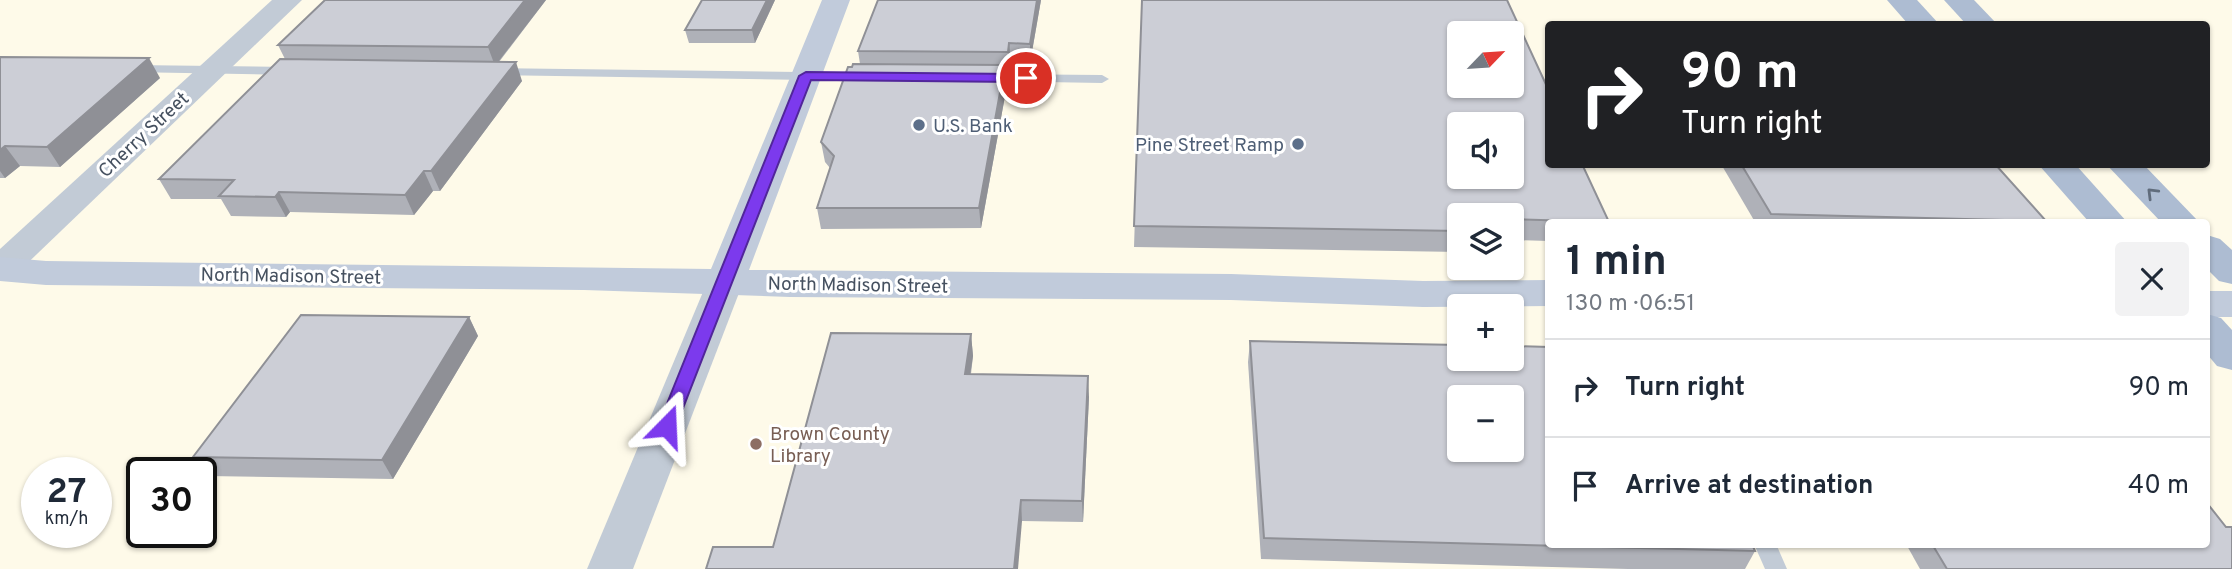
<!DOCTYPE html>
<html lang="en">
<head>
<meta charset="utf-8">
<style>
	:root { --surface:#fff; --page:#f2f2f3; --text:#1f2937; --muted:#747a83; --line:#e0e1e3 }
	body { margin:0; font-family:Overpass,sans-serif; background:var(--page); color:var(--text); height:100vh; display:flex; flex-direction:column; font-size:26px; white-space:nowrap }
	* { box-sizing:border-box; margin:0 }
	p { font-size:23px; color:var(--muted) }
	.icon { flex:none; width:38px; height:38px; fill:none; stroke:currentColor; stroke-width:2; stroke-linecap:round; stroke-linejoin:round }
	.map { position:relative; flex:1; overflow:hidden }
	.sheet { position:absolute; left:1545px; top:219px; width:665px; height:329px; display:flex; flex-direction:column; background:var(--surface); border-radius:7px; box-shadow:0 2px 5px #0004 }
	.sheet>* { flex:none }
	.hud { position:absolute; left:1545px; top:21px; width:665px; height:147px; border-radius:7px; box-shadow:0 2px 5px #0004; background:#202124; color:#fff; overflow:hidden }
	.needle { width:46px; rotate:65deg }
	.controls { position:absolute; left:1447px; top:21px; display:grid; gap:14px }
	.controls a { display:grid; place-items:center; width:77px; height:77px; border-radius:7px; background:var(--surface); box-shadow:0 2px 5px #0004; font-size:35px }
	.speed { position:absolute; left:21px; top:457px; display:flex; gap:14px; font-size:35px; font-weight:700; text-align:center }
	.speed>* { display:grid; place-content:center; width:91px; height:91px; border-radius:50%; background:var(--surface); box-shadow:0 2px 5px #0004; line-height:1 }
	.speed small { font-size:18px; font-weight:400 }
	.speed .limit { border:4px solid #111; border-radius:10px; background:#fff; color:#111 }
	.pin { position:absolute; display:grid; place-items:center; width:60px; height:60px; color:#fff; margin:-30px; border:4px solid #fff; border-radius:50%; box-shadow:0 2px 7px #0007 }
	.me { position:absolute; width:77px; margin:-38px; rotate:21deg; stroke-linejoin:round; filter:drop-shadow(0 0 5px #0008) }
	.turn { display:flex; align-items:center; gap:24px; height:147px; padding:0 21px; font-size:32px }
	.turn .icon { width:91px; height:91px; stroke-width:2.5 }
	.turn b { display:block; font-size:49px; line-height:60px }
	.round { display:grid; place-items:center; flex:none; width:74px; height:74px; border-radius:7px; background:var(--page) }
	.head { display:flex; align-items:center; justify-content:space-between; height:119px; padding:0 21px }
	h1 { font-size:42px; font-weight:700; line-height:52px }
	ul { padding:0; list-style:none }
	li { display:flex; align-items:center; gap:21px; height:98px; padding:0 21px; border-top:2px solid var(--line) }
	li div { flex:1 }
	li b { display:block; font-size:26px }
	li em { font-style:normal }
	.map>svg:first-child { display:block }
</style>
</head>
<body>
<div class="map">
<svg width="2232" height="569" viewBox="0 0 2232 569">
	<rect width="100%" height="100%" fill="#f3f0f0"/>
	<path fill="#fefae9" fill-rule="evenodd" d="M0 0H2232V569H0ZM1549 24H2207V164H1549ZM1460 33H1512V86H1460ZM1460 124H1512V177H1460ZM1460 215H1512V268H1460ZM1549 222H2207V544H1549ZM1460 306H1512V359H1460ZM1460 397H1512V450H1460ZM37 472H96V532H37ZM142 472H201V532H142Z"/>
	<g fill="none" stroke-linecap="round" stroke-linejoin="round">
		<g fill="#c2cbd6" fill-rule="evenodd">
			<polygon points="133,65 290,67 297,71 290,75 128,72 128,66"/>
			<polygon points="497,68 868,73 875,77 868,81 492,75 492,69"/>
			<polygon points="983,74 1102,75 1109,79 1102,83 978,81 978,75"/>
			<polygon points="1754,544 1776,544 1787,569 1765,569"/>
		</g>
		<g fill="#c2cbd6" fill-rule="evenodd">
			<polygon points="272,0 302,0 13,277 0,281 0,249"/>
			<polygon points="726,268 739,272 744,280 633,569 587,569 708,280 713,272"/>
		</g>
		<g fill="#c1cbdb" fill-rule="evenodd">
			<polygon points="822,0 850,0 749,270 1231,274 1423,281 1549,280 1549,306 1423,307 1231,300 790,297 584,290 46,285 0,281 0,257 46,261 711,269"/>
			<rect x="2207" y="291" width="25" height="26"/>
		</g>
		<g fill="#adbcd2" fill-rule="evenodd">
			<polygon points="1887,0 1917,0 1939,24 1908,24"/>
			<polygon points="1944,0 1974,0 1997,24 1966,24"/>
			<polygon points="2038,164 2075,164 2127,222 2089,222"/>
			<polygon points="2106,164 2143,164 2199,222 2161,222"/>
			<polygon points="2207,235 2220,239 2232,250 2232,284 2219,281 2207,269"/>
			<polygon points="2207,314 2221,318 2232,330 2232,370 2217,366 2207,354"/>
		</g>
	</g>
	<g fill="#afb1b8">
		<polygon points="546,0 499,62 522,81 440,191 433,191 414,215 290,212 286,217 231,216 221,199 171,199 159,179 285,59 278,45"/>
		<polygon points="775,0 755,43 689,43 685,30"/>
		<polygon points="1041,0 1030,63 1011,62 1009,71 1006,71 1007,85 981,228 821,229 817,208 830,168 825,162 821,142 852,67 860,64 858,51"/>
		<polygon points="1142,0 1609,222 1549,222 1549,241 1512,240 1512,215 1460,215 1460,252 1134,247"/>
		<polygon points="0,57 160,78 60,167 20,166 5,178 0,178"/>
		<polygon points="1721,164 1995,164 2046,221 2045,222 1755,222"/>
		<polygon points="469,317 478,336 393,479 207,476 193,457"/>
		<polygon points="971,334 973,356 971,374 1089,397 1083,522 1022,521 773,547"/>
		<polygon points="1250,341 1755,551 1745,569 1628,569 1261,559 1248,362"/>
		<polygon points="1906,544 2207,544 2232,569 1920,569"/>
	</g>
	<g fill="#8f9096">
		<polygon points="525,0 546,0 495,66 488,47"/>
		<polygon points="767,0 775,0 755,43 752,30"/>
		<polygon points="1037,0 1041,0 1030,63 1030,44"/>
		<polygon points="1009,43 1011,62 1009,71 1008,52"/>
		<polygon points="149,58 160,78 60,167 47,147"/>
		<polygon points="516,62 522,81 440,191 431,171"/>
		<polygon points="1005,65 1007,85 981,228 979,208"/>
		<polygon points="5,146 20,166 5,178 0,171 0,150"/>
		<polygon points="424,171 433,191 414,215 405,195"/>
		<polygon points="279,192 290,212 286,217 275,197"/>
		<polygon points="469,317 478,336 393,479 382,460"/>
		<polygon points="971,334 973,356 967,396 965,374"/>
		<polygon points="1088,376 1089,397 1083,522 1082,501"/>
		<polygon points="1021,500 1022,521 1018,569 1014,569"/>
	</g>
	<g fill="#ccced6" stroke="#8f9096" stroke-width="2" fill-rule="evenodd">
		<polygon points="325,0 525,0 488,47 278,45"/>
		<polygon points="702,0 767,0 752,30 685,30"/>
		<polygon points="878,0 1037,0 1030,44 1009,43 1008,52 858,51"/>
		<path d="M1142 0H1507L1549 91V164H1582L1609 222H1573V221L1512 219V215H1460V231L1134 226ZM1460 33H1512V86H1460ZM1460 124H1512V177H1460Z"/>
		<polygon points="0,57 149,58 47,147 5,146 0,150"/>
		<polygon points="280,59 516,62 431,171 424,171 405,195 279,192 275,197 219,196 234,180 159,179"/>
		<polygon points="853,64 1005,65 979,208 817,208 834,156 821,142 848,67 852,67"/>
		<polygon points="1741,164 1995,164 2046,221 1771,214"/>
		<polygon points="301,315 469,317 382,460 193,457"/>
		<polygon points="831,333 971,334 965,374 1088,376 1082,501 1021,500 1014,569 706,569 713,547 773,547"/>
		<path d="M1250 341 1460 345V359H1512V346L1549 347V544H1752L1755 551 1264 538ZM1460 397H1512V450H1460Z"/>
		<polygon points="2207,503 2226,527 2232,527 2232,569 1947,569 1932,544 2207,544"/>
	</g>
	<defs><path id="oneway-chevron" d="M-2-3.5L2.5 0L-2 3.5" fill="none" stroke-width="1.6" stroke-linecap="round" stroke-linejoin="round" transform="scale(1.75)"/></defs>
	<use stroke="#606c7c" href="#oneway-chevron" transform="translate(2152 193) rotate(-135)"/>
	<polygon fill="#7c3aed" stroke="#51269a" stroke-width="2" points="806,72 1026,74 1032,78 1026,82 811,80 676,426 673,431 660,431 658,426 799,76"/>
	<g fill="#5c6f8a" stroke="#fff" stroke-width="2.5">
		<circle cx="919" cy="125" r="7"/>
		<circle cx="1298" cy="144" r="7"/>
	</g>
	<circle fill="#8d6e63" stroke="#fff" stroke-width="2.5" cx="756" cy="444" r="7"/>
	<g text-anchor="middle" stroke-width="6" stroke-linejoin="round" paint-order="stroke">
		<g font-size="19" fill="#4e5e75" stroke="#fff" text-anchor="start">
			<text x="933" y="132">U.S. Bank</text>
			<text x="1284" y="151" text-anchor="end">Pine Street Ramp</text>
		</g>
		<g font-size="19" fill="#465160" stroke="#fff">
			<text transform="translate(143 134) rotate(-43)" y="7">Cherry Street</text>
			<text transform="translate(291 275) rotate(1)" y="7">North Madison Street</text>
			<text transform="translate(858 284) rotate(1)" y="7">North Madison Street</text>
		</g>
		<g font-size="19" fill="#785e54" stroke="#fff" text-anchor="start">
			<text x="770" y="440">Brown County<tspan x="770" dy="22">Library</tspan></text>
		</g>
	</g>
</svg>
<div class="controls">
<a><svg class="needle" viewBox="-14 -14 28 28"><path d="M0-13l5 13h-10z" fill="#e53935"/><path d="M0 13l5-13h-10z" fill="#747a83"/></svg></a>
<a><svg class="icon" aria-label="sound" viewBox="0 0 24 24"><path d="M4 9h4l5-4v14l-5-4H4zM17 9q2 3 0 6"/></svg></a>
<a><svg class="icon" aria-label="layers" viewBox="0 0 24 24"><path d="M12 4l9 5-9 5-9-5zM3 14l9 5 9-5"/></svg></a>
<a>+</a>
<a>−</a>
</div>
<div class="speed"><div>27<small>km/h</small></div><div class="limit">30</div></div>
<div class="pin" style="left:1026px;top:78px;background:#d93025"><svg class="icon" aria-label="arrive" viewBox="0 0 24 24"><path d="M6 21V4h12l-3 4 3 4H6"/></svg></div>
<svg class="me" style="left:667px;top:426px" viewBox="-20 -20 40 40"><path d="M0-17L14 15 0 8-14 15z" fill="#7c3aed" stroke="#fff" stroke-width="4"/></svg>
<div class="hud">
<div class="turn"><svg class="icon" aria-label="right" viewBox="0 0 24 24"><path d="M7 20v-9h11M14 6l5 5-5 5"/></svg><div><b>90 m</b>Turn right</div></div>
</div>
<section class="sheet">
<div class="head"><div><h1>1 min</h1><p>130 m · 06:51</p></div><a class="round"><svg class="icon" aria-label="close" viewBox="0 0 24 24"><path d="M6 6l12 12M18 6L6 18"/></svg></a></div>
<ul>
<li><svg class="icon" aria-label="right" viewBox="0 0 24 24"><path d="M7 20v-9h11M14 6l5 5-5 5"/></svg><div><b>Turn right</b></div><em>90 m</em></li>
<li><svg class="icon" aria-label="arrive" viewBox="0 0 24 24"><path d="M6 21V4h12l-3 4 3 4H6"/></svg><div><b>Arrive at destination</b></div><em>40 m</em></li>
</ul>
</section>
</div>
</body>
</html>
